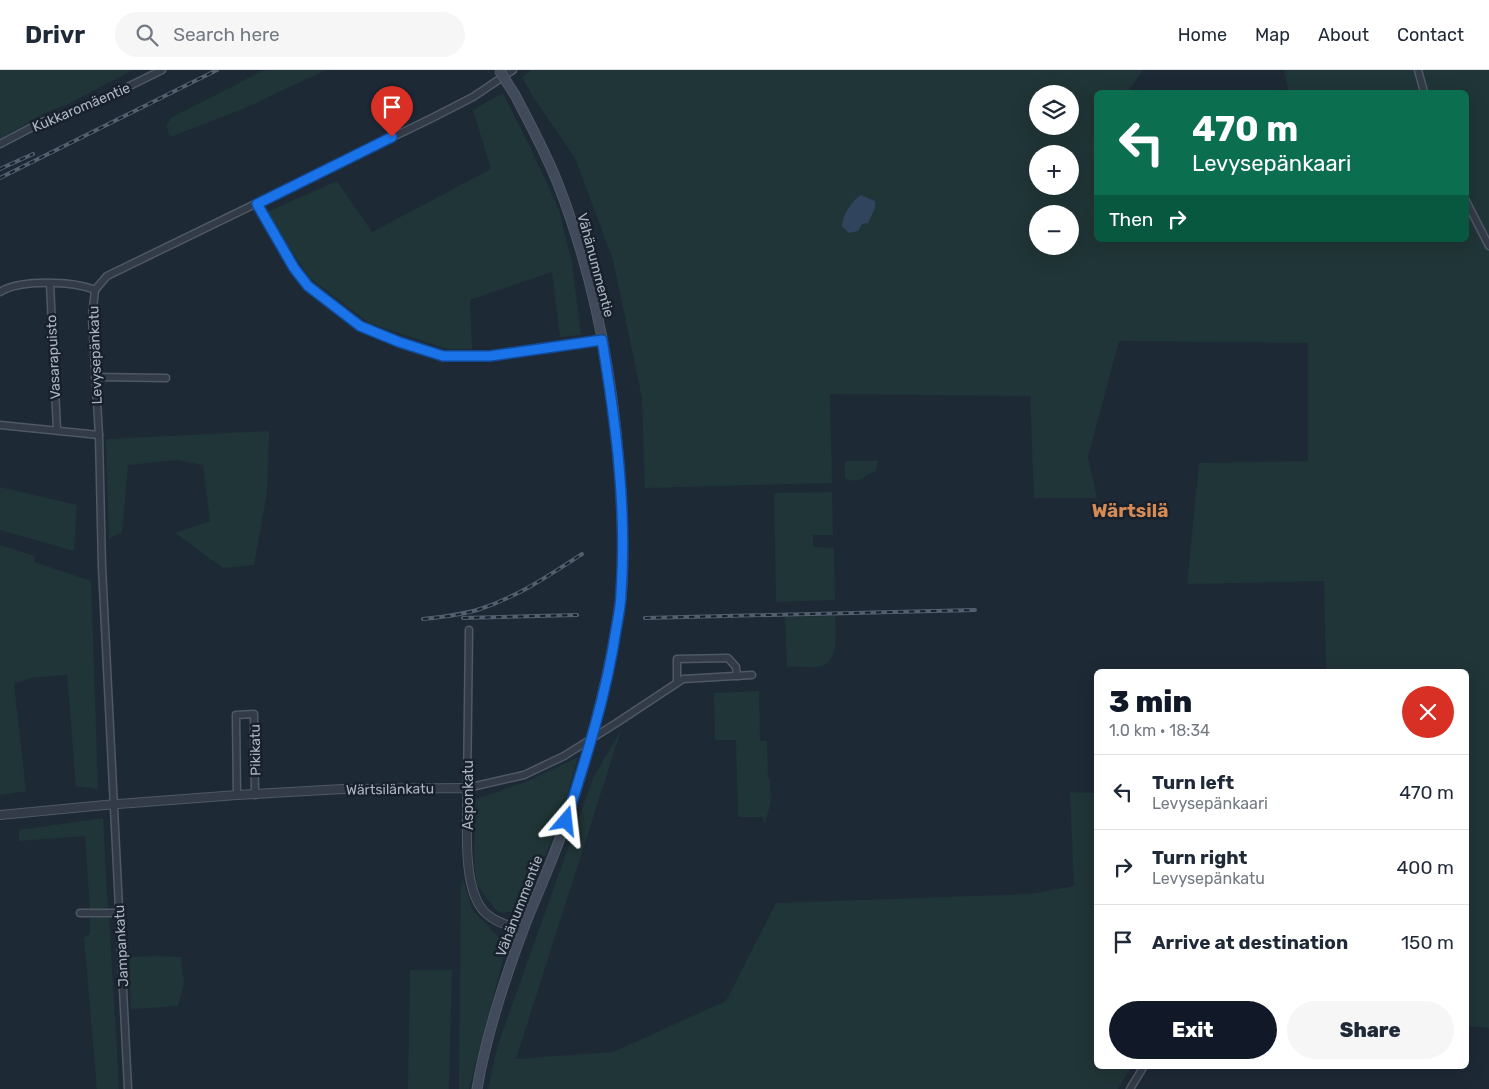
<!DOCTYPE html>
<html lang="en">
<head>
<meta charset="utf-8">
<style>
	:root { --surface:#fff; --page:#f6f6f7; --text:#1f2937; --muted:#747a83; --line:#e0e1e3; --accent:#111827 }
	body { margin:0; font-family:Rubik,sans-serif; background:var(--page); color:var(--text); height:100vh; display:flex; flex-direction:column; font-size:19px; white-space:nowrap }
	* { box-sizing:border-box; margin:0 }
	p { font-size:16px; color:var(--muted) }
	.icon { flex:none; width:28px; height:28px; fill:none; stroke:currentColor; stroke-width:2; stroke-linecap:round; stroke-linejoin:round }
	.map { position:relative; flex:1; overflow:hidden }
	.side { position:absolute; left:1094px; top:599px; width:375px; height:400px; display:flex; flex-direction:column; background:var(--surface); border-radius:8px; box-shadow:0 5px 20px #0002 }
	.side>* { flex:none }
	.banner { position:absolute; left:1094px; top:20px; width:375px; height:152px; border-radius:8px; box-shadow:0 5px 20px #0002; background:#0b6e4f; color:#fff; overflow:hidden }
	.buttons { position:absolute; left:1029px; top:15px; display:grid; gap:10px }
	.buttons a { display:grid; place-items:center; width:50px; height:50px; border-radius:50%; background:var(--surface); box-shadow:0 5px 20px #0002; font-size:25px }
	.pin { position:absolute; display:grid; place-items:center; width:42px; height:42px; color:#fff; margin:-51px -21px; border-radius:50% 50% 50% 0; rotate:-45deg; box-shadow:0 0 5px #0007 }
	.pin .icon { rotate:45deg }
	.me { position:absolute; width:55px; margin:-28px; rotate:17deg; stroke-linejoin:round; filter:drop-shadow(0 0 4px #0008) }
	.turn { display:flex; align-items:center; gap:18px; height:105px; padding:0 15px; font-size:22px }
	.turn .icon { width:65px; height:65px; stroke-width:2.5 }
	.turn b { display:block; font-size:35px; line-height:42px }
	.then { display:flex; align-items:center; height:48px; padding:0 15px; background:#0003; gap:10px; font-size:19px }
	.round { display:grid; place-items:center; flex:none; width:52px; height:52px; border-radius:26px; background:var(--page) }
	.summary { display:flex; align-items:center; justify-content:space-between; height:85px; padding:0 15px }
	h1 { font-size:30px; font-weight:800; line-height:38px; color:var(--accent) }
	.primary-button { display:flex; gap:10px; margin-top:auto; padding:10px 15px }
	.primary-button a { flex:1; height:58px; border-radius:30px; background:var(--accent); color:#fff; font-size:20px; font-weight:800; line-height:58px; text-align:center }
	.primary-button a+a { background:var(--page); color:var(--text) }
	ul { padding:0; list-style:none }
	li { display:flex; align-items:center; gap:15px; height:75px; padding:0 15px; border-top:1px solid var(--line) }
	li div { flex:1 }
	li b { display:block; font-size:19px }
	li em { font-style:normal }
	header { display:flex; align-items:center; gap:30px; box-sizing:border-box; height:70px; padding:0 25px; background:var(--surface); border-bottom:1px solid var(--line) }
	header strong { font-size:24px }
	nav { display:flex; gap:28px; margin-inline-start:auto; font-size:18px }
	.search { width:350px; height:45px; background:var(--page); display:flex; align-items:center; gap:12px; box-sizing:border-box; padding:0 18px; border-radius:28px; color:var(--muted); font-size:19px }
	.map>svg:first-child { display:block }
</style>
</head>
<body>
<header>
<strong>Drivr</strong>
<div class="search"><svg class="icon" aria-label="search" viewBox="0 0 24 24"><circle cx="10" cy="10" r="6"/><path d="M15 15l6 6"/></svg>Search here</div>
<nav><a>Home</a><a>Map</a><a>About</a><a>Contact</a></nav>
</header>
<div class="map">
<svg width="1489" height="1019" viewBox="0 0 1489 1019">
	<rect width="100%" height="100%" fill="#1e2936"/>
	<g fill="#203537" fill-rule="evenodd">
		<polygon points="0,0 133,0 68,34 41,45 0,70"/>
		<polygon points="264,0 326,0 243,39 170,67 166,55 171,48"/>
		<path d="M532 0H1143L1127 22H1096V170H1466V22H1286L1288 20 1284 0H1489V958L1466 956V601H1326L1324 511 1187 514 1199 393 1308 391V273L1119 271 1088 387 1097 428H1034L1030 326 830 324 832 413 645 418 642 328 613 190 575 88 533 27 522 7ZM1038 24H1070V56H1038ZM1038 84H1070V116H1038ZM1038 144H1070V176H1038Z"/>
		<polygon points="503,23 531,79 559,140 572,193 581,265 560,267 552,202 470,230 472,279 447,279 369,253 310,208 265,143 337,111 372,162 491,99 473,40"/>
		<polygon points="269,361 267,423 254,495 223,498 175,463 210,451 203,395 178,390 128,395 122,462 109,469 106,369"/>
		<path d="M845 391H878L876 401C861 405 865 414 845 409Z"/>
		<polygon points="0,417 77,435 74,481 0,460"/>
		<polygon points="832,422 833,465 813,465 813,477 834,478 835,530 776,532 774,423"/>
		<polygon points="0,475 35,486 34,492 91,511 98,719 76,716 67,605 30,608 14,614 26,721 0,725"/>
		<path d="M835 546C835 560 840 590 822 596 814 598 796 596 787 597L785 547Z"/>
		<polygon points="759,621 760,671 767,671 768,709 770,709 771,732 765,753 764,753 763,747 738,747 736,670 715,670 714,623"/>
		<polygon points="621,660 516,989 613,982 726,931 776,833 1030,824 1074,816 1070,722 1096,723 1096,996 1132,996 1118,1019 488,1019 498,974 593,708"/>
		<polygon points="578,687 560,751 521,840 502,843 495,839 477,815 474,795 476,729 526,712"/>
		<polygon points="103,748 108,839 90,840 85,766 19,771 19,760"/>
		<polygon points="463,809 472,839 503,872 503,890 469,1019 459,1019 461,815"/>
		<polygon points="109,845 119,1019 97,1019 84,868 90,864 90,846"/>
		<polygon points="157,886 181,887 184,915 178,936 131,939 129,887"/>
		<polygon points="410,900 452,900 449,1019 408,1019"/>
	</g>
	<path fill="#31445e" d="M861 125 875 131V138L868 153 862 154 858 161 849 163 842 156C843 144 851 132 861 125Z"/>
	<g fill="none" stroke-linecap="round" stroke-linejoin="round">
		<defs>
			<g id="minor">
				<polyline points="1418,0 1424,22"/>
				<polyline points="0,74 42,52 87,37 162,0"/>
				<polyline points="1466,131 1489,176"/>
				<polyline points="257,134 294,198 308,216 360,256 399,272 443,286 490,286 602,271"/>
				<polyline points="50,214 57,360"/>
				<path d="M0 222C20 209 73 211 95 220"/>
				<polyline points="95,307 166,308"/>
				<polyline points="0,355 99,365"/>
				<polyline points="469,560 467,718 524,705 564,686"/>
				<polyline points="677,611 677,589 728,588 736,597 737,606"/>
				<polyline points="618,652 683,609 752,605"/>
				<polyline points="237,725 236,645 254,644 255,725"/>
				<polyline points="80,843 120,843"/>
				<polyline points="128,1019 102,497 99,365 92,247 95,220 107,206 432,48 473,27 513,0"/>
				<polyline points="1130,1019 1144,996"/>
			</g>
			<path id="tertiary" d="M0 745 105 735 237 725 343 719 467 718C468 751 462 808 480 836 489 851 508 855 523 861"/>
			<path id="secondary" d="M477 1019C486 965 504 911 523 860 537 823 555 786 567 748 591 676 611 603 621 527 625 494 622 456 621 423 615 319 596 211 558 114 546 83 530 54 515 25"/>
		</defs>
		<use href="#minor" stroke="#4f5865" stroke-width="9"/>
		<use href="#tertiary" stroke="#4f5865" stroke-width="10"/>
		<use href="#secondary" stroke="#4f5865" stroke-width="11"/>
		<use href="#minor" stroke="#323b47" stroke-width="6"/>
		<use href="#tertiary" stroke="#323b47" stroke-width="8"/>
		<use href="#secondary" stroke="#404a5a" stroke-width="9"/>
		<defs>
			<g id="rail">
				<polyline points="0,99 33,84"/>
				<polyline points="0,108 217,0"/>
				<polyline points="463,548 577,545"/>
				<polyline points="645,548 975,540"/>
				<path d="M423 549C442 547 462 545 480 539 517 527 550 505 582 484"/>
			</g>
		</defs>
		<use href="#rail" stroke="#535f6e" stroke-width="4"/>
		<use href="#rail" stroke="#18202b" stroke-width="2" stroke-dasharray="5.5" stroke-linecap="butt"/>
		<defs>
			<polyline id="minor-bridge" points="564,686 618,652"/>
			<polyline id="secondary-bridge" points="499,0 515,25"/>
		</defs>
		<use href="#minor-bridge" stroke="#4f5865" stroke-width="9" stroke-linecap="butt"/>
		<use href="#secondary-bridge" stroke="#4f5865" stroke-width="11" stroke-linecap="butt"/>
		<use href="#minor-bridge" stroke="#323b47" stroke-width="6"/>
		<use href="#secondary-bridge" stroke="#404a5a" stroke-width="9"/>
	</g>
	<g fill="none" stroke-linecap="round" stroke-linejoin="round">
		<defs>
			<path id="route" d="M392 67 257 134 294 198 308 216 360 256 399 272 443 286H490L602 270C616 354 627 438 621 523 621 535 618 548 616 560 606 626 586 688 566 751"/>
		</defs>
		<use href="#route" stroke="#114b97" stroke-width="12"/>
		<use href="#route" stroke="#1a73e8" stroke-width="9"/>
	</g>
	<g text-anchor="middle" stroke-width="5" stroke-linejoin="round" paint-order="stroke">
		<g font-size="14" fill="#acb5c4" stroke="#18202b">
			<text transform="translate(81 37) rotate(-23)" y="5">Kukkaromäentie</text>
			<text transform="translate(596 195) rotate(75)" y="5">Vähänummentie</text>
			<text transform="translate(95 285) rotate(-92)" y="5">Levysepänkatu</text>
			<text transform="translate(53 287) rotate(-93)" y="5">Vasarapuisto</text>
			<text transform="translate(255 680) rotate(-91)" y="5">Pikikatu</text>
			<text transform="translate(390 719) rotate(-1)" y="5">Wärtsilänkatu</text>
			<text transform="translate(468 725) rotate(-90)" y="5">Asponkatu</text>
			<text transform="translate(519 836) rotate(-69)" y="5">Vähänummentie</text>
			<text transform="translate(121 876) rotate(-93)" y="5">Jampankatu</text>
		</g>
		<g font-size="19" font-weight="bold" fill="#d68b55" stroke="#18202b">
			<text x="1130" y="447">Wärtsilä</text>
		</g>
	</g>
</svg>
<div class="buttons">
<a><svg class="icon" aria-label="layers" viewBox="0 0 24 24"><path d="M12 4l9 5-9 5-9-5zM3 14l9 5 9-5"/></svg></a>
<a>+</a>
<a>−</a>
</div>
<div class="pin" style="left:392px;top:67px;background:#d93025"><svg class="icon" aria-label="arrive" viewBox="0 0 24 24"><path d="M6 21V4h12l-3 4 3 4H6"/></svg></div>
<svg class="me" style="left:566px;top:751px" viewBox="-20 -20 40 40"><path d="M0-17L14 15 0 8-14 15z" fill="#1a73e8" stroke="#fff" stroke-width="4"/></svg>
<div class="banner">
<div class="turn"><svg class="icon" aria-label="left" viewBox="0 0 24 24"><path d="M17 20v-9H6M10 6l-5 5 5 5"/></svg><div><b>470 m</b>Levysepänkaari</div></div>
<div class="then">Then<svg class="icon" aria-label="right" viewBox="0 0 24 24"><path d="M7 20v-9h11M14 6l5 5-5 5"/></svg></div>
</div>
<section class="side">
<div class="summary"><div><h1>3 min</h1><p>1.0 km · 18:34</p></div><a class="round" style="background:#d93025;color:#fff"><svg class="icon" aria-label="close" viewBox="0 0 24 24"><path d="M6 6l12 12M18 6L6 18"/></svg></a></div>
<ul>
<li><svg class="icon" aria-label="left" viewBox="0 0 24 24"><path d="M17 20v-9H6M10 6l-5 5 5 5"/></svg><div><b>Turn left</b><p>Levysepänkaari</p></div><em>470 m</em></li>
<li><svg class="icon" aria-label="right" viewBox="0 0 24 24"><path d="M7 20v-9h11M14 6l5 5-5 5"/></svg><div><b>Turn right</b><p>Levysepänkatu</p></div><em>400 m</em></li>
<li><svg class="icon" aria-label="arrive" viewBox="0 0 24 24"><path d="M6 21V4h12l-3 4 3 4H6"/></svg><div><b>Arrive at destination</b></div><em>150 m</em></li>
</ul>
<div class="primary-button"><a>Exit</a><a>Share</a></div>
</section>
</div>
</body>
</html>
